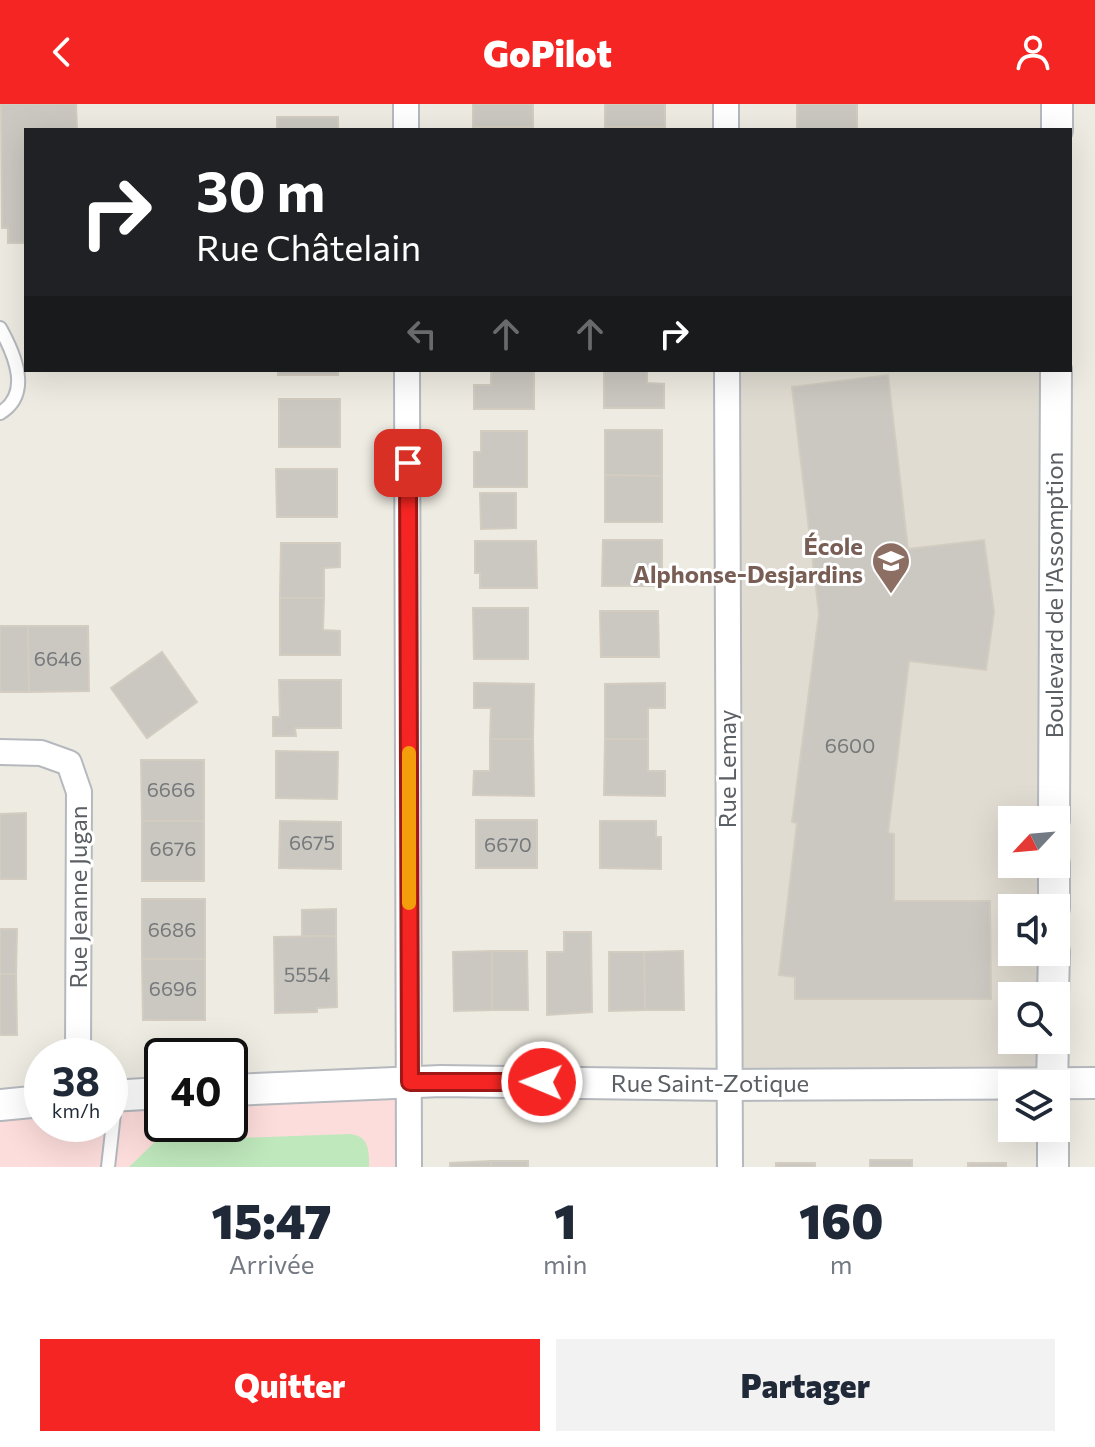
<!DOCTYPE html>
<html lang="fr">
<head>
<meta charset="utf-8">
<style>
	:root { --surface:#fff; --page:#f2f2f3; --text:#1f2937; --muted:#747a83; --accent:#f42522 }
	body { margin:0; font-family:Commissioner,sans-serif; background:var(--page); color:var(--text); height:100vh; display:flex; flex-direction:column; font-size:30px; white-space:nowrap }
	* { box-sizing:border-box; margin:0 }
	p { font-size:26px; color:var(--muted) }
	.icon { flex:none; width:44px; height:44px; fill:none; stroke:currentColor; stroke-width:2; stroke-linecap:round; stroke-linejoin:round }
	.map { position:relative; height:1063px; overflow:hidden }
	.side { display:flex; flex-direction:column; background:var(--surface); flex:1 }
	.side>* { flex:none }
	.guide { position:absolute; left:24px; top:24px; width:1048px; height:244px; border-radius:0px; box-shadow:0 8px 32px #0002; background:#202124; color:#fff; overflow:hidden }
	.needle { width:52px; rotate:244deg }
	.controls { position:absolute; left:998px; top:702px; display:grid; gap:16px }
	.controls a { display:grid; place-items:center; width:72px; height:72px; border-radius:0px; background:var(--surface); box-shadow:0 8px 32px #0002; font-size:40px }
	.speed { position:absolute; left:24px; top:934px; display:flex; gap:16px; font-size:40px; font-weight:700; text-align:center }
	.speed>* { display:grid; place-content:center; width:104px; height:104px; border-radius:50%; background:var(--surface); box-shadow:0 8px 32px #0002; line-height:1 }
	.speed small { font-size:20px; font-weight:400 }
	.speed .limit { border:4px solid #111; border-radius:12px; background:#fff; color:#111 }
	.pin { position:absolute; display:grid; place-items:center; width:68px; height:68px; color:#fff; margin:-34px; border-radius:16px; box-shadow:0 4px 12px #0006 }
	.me { position:absolute; width:88px; margin:-44px; rotate:271deg; stroke-linejoin:round; filter:drop-shadow(0 0 6px #0008) }
	.turn { display:flex; align-items:center; gap:28px; height:168px; padding:0 40px; font-size:36px }
	.turn .icon { width:104px; height:104px; stroke-width:2.5 }
	.turn b { display:block; font-size:56px; line-height:68px }
	.lanes { display:flex; align-items:center; height:76px; padding:0 40px; background:#0003; justify-content:center; gap:40px; direction:ltr }
	.lanes .off { opacity:.35 }
	.eta { display:flex; justify-content:space-evenly; align-items:center; height:136px; text-align:center }
	.eta b { font-size:48px; font-weight:800; line-height:56px }
	.action { display:flex; gap:16px; margin-top:auto; padding:16px 40px }
	.action a { flex:1; height:92px; border-radius:0px; background:var(--accent); color:#fff; font-size:32px; font-weight:800; line-height:92px; text-align:center }
	.action a+a { background:var(--page); color:var(--text) }
	header { display:flex; justify-content:space-between; align-items:center; height:104px; padding:0 40px; background:var(--accent); color:#fff; font-size:36px; font-weight:800 }
	.map>svg:first-child { display:block }
</style>
</head>
<body>
<header><svg class="icon" aria-label="back" viewBox="0 0 24 24"><path d="M15 5l-7 7 7 7"/></svg>GoPilot<svg class="icon" aria-label="person" viewBox="0 0 24 24"><circle cx="12" cy="8" r="4"/><path d="M4 21q1-7 8-7t8 7"/></svg></header>
<div class="map">
<svg width="1095" height="1063" viewBox="0 0 1095 1063">
	<rect width="100%" height="100%" fill="#eeebe2"/>
	<polygon fill="#e0dcd2" points="727,266 1056,266 1054,716 1012,716 1012,760 1054,760 1054,804 1012,804 1012,848 1054,848 1053,892 1012,892 1012,936 1053,936 1052,980 729,981"/>
	<polygon fill="#fddddc" points="410,978 409,1063 0,1063 0,1001 42,997 42,1020 110,1020 110,992 162,989 162,1020 230,1020 230,986"/>
	<path fill="#bfe8bc" d="M348 1030C369 1031 369 1045 369 1063H129L156 1037Z"/>
	<g fill="#cbc7c1" stroke="#d3ccc0" stroke-width="2">
		<polygon points="1,0 76,0 77,26 26,26 26,139 8,139 8,124 2,124"/>
		<rect x="473" y="0" width="60" height="23"/>
		<rect x="605" y="0" width="60" height="23"/>
		<rect x="797" y="0" width="60" height="26"/>
		<rect x="277" y="13" width="61" height="13"/>
		<rect x="278" y="266" width="60" height="5"/>
		<polygon points="491,266 534,266 534,305 474,305 474,281 491,281"/>
		<polygon points="604,266 647,266 647,279 664,280 664,304 604,304"/>
		<polygon points="888,271 908,445 984,436 994,508 986,566 909,557 888,729 894,730 894,797 990,797 991,895 795,895 795,873 779,871 797,719 792,718 819,510 792,283"/>
		<rect x="279" y="295" width="61" height="48"/>
		<polygon points="605,326 662,326 662,372 605,371"/>
		<polygon points="481,327 527,327 527,383 474,383 474,348 481,348"/>
		<polygon points="276,365 337,365 337,413 277,413"/>
		<polygon points="605,371 662,372 662,418 605,418"/>
		<polygon points="480,389 516,389 516,424 481,425"/>
		<polygon points="603,436 662,436 662,482 602,482"/>
		<polygon points="475,437 536,437 537,484 480,484 480,469 475,469"/>
		<polygon points="281,439 340,439 340,463 324,464 324,494 280,494"/>
		<polygon points="280,494 324,494 323,526 340,527 340,551 280,551"/>
		<polygon points="473,504 528,504 528,555 474,555"/>
		<polygon points="600,507 658,507 659,553 601,553"/>
		<polygon points="0,522 28,522 29,588 0,588"/>
		<polygon points="28,522 88,522 89,587 29,588"/>
		<polygon points="162,548 197,598 147,634 111,584"/>
		<polygon points="279,576 341,576 341,624 295,624 296,632 273,632 273,613 280,613"/>
		<polygon points="474,579 534,580 533,635 490,635 491,604 474,604"/>
		<polygon points="665,579 665,604 648,604 648,635 605,635 605,580"/>
		<polygon points="490,635 533,635 534,692 473,691 474,667 490,667"/>
		<polygon points="605,635 648,635 648,667 665,667 665,692 604,691"/>
		<polygon points="276,647 338,648 337,695 276,694"/>
		<polygon points="141,656 204,656 204,717 142,717"/>
		<polygon points="26,709 26,775 0,775 0,710"/>
		<rect x="476" y="716" width="61" height="48"/>
		<rect x="142" y="717" width="62" height="60"/>
		<polygon points="280,717 341,718 341,765 279,764"/>
		<polygon points="600,717 656,717 656,733 661,733 661,765 600,764"/>
		<rect x="142" y="795" width="63" height="60"/>
		<polygon points="336,805 336,832 302,832 302,806"/>
		<polygon points="0,825 17,825 16,870 0,870"/>
		<polygon points="564,828 591,828 592,908 547,911 547,848 564,848"/>
		<polygon points="336,832 337,903 317,904 317,908 275,909 274,833"/>
		<polygon points="492,847 492,906 454,907 453,848"/>
		<polygon points="492,847 527,847 528,906 492,906"/>
		<polygon points="683,847 684,906 645,906 644,848"/>
		<polygon points="609,848 644,848 645,906 609,907"/>
		<polygon points="142,855 205,855 205,916 143,916"/>
		<polygon points="0,870 16,870 17,931 0,931"/>
		<rect x="870" y="1056" width="42" height="7"/>
		<rect x="491" y="1057" width="37" height="6"/>
		<polygon points="491,1057 491,1063 450,1063 450,1059"/>
		<rect x="776" y="1059" width="39" height="4"/>
		<rect x="968" y="1059" width="38" height="4"/>
	</g>
	<g fill="none" stroke-linecap="round" stroke-linejoin="round">
		<defs>
			<g id="service">
				<path d="M0 224C15 251 32 290 0 309"/>
				<polyline points="108,1063 116,992"/>
			</g>
			<g id="minor">
				<polyline points="406,0 406,26"/>
				<polyline points="726,26 726,0"/>
				<polyline points="407,266 409,1063"/>
				<polyline points="727,266 730,1063"/>
				<polyline points="0,648 41,649 69,659 79,688 78,952"/>
			</g>
			<g id="tertiary">
				<polyline points="1057,0 1057,26"/>
				<polyline points="1054,716 1056,266"/>
				<polyline points="1054,804 1054,760"/>
				<polyline points="1053,892 1054,848"/>
				<polyline points="1052,980 1053,936"/>
				<polyline points="230,986 441,977 729,981 1095,979"/>
				<polyline points="110,992 162,989"/>
				<polyline points="0,1001 42,997"/>
				<polyline points="1053,1024 1053,1063"/>
			</g>
		</defs>
		<use href="#service" stroke="#b5b9bd" stroke-width="16"/>
		<use href="#minor" stroke="#b5b9bd" stroke-width="28"/>
		<use href="#tertiary" stroke="#b5b9bd" stroke-width="34"/>
		<use href="#service" stroke="#fff" stroke-width="12"/>
		<use href="#minor" stroke="#fff" stroke-width="24"/>
		<use href="#tertiary" stroke="#fff" stroke-width="30"/>
	</g>
	<g fill="none" stroke-linecap="round" stroke-linejoin="round">
		<defs>
			<polyline id="route" points="408,359 410,978 542,978"/>
		</defs>
		<use href="#route" stroke="#9f1816" stroke-width="20"/>
		<use href="#route" stroke="#f42522" stroke-width="14"/>
		<polyline stroke="#f59e0b" stroke-width="14" points="409,649 409,799"/>
	</g>
	<defs>
		<symbol id="school-pin" viewBox="-11 -11 22 30"><path d="M0 17L-7.5 6A9.5 9.5 0 1 1 7.5 6Z" fill="#8d6e63" stroke="#fff"/><path d="M0-5L7-2L0 1L-7-2ZM-4 1L0 2.5L4 1V4Q0 6-4 4Z" fill="#fff"/></symbol>
	</defs>
	<g fill-rule="evenodd">
		<use href="#school-pin" x="869" y="435" width="44" height="60"/>
	</g>
	<g text-anchor="middle" stroke-width="6" stroke-linejoin="round" paint-order="stroke">
		<g font-size="20" fill="#76797b">
			<text x="58" y="562">6646</text>
			<text x="850" y="649">6600</text>
			<text x="171" y="693">6666</text>
			<text x="312" y="746">6675</text>
			<text x="508" y="748">6670</text>
			<text x="173" y="752">6676</text>
			<text x="172" y="833">6686</text>
			<text x="307" y="878">5554</text>
			<text x="173" y="892">6696</text>
		</g>
		<g font-size="24" font-weight="bold" fill="#785e54" stroke="#fff" text-anchor="end">
			<text x="863" y="451">École<tspan x="863" dy="28">Alphonse-Desjardins</tspan></text>
		</g>
		<g font-size="24" fill="#5a5f64" stroke="#fff">
			<text transform="translate(1055 491) rotate(-90)" y="8">Boulevard de l'Assomption</text>
			<text transform="translate(728 665) rotate(-90)" y="8">Rue Lemay</text>
			<text transform="translate(79 793) rotate(-90)" y="8">Rue Jeanne Jugan</text>
			<text x="710" y="988">Rue Saint-Zotique</text>
		</g>
	</g>
</svg>
<div class="controls">
<a><svg class="needle" viewBox="-14 -14 28 28"><path d="M0-13l5 13h-10z" fill="#e53935"/><path d="M0 13l5-13h-10z" fill="#747a83"/></svg></a>
<a><svg class="icon" aria-label="sound" viewBox="0 0 24 24"><path d="M4 9h4l5-4v14l-5-4H4zM17 9q2 3 0 6"/></svg></a>
<a><svg class="icon" aria-label="search" viewBox="0 0 24 24"><circle cx="10" cy="10" r="6"/><path d="M15 15l6 6"/></svg></a>
<a><svg class="icon" aria-label="layers" viewBox="0 0 24 24"><path d="M12 4l9 5-9 5-9-5zM3 14l9 5 9-5"/></svg></a>
</div>
<div class="speed"><div>38<small>km/h</small></div><div class="limit">40</div></div>
<div class="pin" style="left:408px;top:359px;background:#d93025"><svg class="icon" aria-label="arrive" viewBox="0 0 24 24"><path d="M6 21V4h12l-3 4 3 4H6"/></svg></div>
<svg class="me" style="left:542px;top:978px" viewBox="-20 -20 40 40"><circle r="17" fill="#f42522" stroke="#fff" stroke-width="3"/><path d="M0-11L8 9 0 5-8 9z" fill="#fff"/></svg>
<div class="guide">
<div class="turn"><svg class="icon" aria-label="right" viewBox="0 0 24 24"><path d="M7 20v-9h11M14 6l5 5-5 5"/></svg><div><b>30 m</b>Rue Châtelain</div></div>
<div class="lanes"><svg class="icon off" aria-label="left" viewBox="0 0 24 24"><path d="M17 20v-9H6M10 6l-5 5 5 5"/></svg><svg class="icon off" aria-label="ahead" viewBox="0 0 24 24"><path d="M12 20V5M6 11l6-6 6 6"/></svg><svg class="icon off" aria-label="ahead" viewBox="0 0 24 24"><path d="M12 20V5M6 11l6-6 6 6"/></svg><svg class="icon" aria-label="right" viewBox="0 0 24 24"><path d="M7 20v-9h11M14 6l5 5-5 5"/></svg></div>
</div>
</div>
<section class="side">
<div class="eta">
<div><b>15:47</b><p>Arrivée</p></div>
<div><b>1</b><p>min</p></div>
<div><b>160</b><p>m</p></div>
</div>
<div class="action"><a>Quitter</a><a>Partager</a></div>
</section>
</body>
</html>
